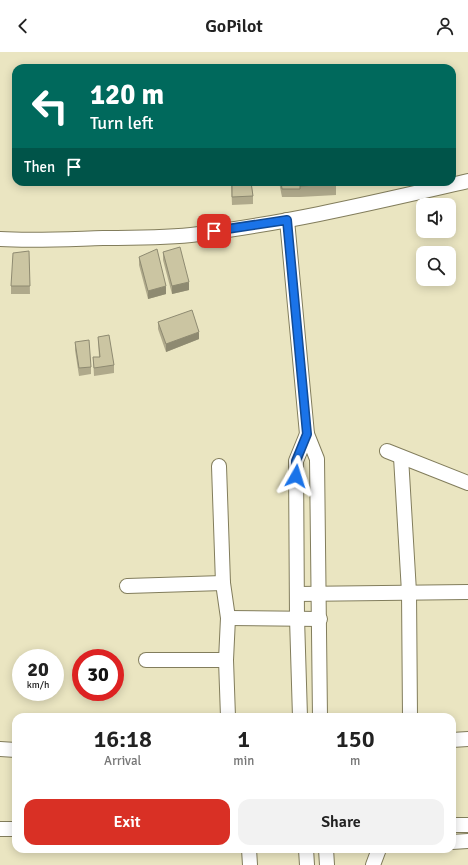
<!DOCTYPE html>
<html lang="en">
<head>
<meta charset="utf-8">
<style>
	:root { --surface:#fff; --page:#f2f2f2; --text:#222; --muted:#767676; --accent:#d93025 }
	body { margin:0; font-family:Signika,sans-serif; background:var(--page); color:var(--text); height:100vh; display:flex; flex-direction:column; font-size:15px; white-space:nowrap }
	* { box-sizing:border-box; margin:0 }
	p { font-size:13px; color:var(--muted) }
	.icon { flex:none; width:22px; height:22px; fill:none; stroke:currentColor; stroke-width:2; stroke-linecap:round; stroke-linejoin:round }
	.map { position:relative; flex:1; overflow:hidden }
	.sheet { position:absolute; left:12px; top:661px; width:444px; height:140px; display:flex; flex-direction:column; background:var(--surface); border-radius:12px; box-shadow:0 2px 10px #0003 }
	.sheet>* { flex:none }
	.guide { position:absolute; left:12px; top:12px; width:444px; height:122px; border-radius:12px; box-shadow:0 2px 10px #0003; background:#00695c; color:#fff; overflow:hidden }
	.buttons { position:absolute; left:416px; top:146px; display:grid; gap:8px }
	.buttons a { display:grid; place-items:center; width:40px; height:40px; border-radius:8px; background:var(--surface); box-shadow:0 2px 10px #0003; font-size:20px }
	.speed { position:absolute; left:12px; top:597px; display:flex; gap:8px; font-size:20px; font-weight:700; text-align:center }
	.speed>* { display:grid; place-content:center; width:52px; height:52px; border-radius:50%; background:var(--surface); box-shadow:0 2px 10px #0003; line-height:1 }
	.speed small { font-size:10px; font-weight:400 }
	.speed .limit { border:6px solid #d22; background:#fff; color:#111 }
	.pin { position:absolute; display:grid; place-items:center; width:34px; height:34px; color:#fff; margin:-17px; border-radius:8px; box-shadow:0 2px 6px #0006 }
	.me { position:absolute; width:44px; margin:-22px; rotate:6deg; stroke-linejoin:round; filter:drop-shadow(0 0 3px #0008) }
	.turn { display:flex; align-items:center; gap:14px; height:84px; padding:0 12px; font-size:18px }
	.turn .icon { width:52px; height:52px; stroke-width:2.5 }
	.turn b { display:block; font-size:28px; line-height:34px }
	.then { display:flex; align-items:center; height:38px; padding:0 12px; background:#0003; gap:8px; font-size:15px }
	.eta { display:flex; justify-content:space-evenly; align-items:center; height:68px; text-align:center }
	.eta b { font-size:24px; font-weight:600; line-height:28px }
	.cta { display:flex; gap:8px; margin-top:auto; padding:8px 12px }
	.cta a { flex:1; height:46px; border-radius:12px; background:var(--accent); color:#fff; font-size:16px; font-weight:600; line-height:46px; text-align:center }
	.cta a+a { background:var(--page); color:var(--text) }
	header { display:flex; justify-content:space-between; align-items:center; height:52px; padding:0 12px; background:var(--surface); font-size:18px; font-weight:600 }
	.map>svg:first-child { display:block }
</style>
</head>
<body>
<header><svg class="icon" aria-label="back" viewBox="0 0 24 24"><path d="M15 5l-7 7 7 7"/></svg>GoPilot<svg class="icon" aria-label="person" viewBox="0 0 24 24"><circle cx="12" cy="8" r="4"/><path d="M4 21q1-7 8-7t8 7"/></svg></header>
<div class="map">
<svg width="468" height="813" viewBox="0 0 468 813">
	<rect width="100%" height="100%" fill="#eae5c1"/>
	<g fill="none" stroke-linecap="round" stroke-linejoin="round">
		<defs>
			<g id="minor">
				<polyline points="287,168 307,382 317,407 320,665"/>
				<path d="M0 187C34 189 69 187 103 186 132 186 162 186 191 183 284 172 376 150 468 129"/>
				<polyline points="387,399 468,431"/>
				<polyline points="401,405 409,540 410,665"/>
				<polyline points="219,414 223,531 228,566 226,608 228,665"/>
				<polyline points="127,534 223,531"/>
				<polyline points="297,542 468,540"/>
				<polyline points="228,566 320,567"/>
				<polyline points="146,608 226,608"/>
				<polyline points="300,665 297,566 296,409 307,382"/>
				<polyline points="452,688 468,687"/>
				<polyline points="0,697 16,698"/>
				<polyline points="452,773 468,773"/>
				<polyline points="0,777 16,777"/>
				<polyline points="452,790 468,789"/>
				<polyline points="249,797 250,813"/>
				<polyline points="306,797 307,813"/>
				<polyline points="326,797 327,813"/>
				<polyline points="373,813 379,797"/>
			</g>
		</defs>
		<use href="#minor" stroke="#827d5c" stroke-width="16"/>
		<use href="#minor" stroke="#fff" stroke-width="14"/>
	</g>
	<g fill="#afa98b">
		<polygon points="231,130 251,130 253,144 253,152 232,153"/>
		<polygon points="279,130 336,130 336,143 300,145 282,145"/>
		<polygon points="29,199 30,242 11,242 11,234"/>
		<polygon points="163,200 189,238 172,242 163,208"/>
		<polygon points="139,205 166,242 148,247 139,213"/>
		<polygon points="158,270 199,287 166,300 158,277"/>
		<polygon points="98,285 114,313 114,321 94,324 93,305 99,305"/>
		<polygon points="75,290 91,315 91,322 79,324 75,298"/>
	</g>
	<g fill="#8e8a71">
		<polygon points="189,230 189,238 172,242 172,234"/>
		<polygon points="166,234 166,242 148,247 148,239"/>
		<polygon points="199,280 199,287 166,300 166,292"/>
	</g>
	<g fill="#cbc5a2" stroke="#8e8a71">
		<polygon points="232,130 251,130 253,144 232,145"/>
		<polygon points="281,130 300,130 300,137 282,137"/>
		<polygon points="300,130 336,130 336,132 300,134"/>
		<polygon points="180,195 189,230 172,234 163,200"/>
		<polygon points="157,197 166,234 148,239 139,205"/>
		<polygon points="29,199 30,234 11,234 13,201"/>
		<polygon points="192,258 199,280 166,292 158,270"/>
		<polygon points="109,283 114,313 94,316 93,305 100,305 98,285"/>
		<polygon points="89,288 91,315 79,316 75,290"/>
	</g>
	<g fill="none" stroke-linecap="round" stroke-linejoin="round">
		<defs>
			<polyline id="route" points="214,179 287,168 307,382 296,409 296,424"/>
		</defs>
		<use href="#route" stroke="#114b97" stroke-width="10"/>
		<use href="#route" stroke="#1a73e8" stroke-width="7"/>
	</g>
</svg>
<div class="buttons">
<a><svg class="icon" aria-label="sound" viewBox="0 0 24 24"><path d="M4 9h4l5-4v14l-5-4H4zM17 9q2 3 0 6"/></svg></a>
<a><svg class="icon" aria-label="search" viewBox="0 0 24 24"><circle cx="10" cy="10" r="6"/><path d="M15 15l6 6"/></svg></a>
</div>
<div class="speed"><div>20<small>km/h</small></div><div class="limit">30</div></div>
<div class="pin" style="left:214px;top:179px;background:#d93025"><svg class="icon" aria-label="arrive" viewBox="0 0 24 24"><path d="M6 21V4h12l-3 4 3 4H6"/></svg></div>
<svg class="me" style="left:296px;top:424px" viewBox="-20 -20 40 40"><path d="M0-17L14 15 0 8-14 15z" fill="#1a73e8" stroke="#fff" stroke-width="4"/></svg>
<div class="guide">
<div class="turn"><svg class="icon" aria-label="left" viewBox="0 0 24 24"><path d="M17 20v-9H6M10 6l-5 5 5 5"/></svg><div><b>120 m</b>Turn left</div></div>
<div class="then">Then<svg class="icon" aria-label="arrive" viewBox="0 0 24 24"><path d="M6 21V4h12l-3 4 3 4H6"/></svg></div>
</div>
<section class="sheet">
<div class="eta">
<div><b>16:18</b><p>Arrival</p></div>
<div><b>1</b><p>min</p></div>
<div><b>150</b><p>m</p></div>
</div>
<div class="cta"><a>Exit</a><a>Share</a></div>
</section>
</div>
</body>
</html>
